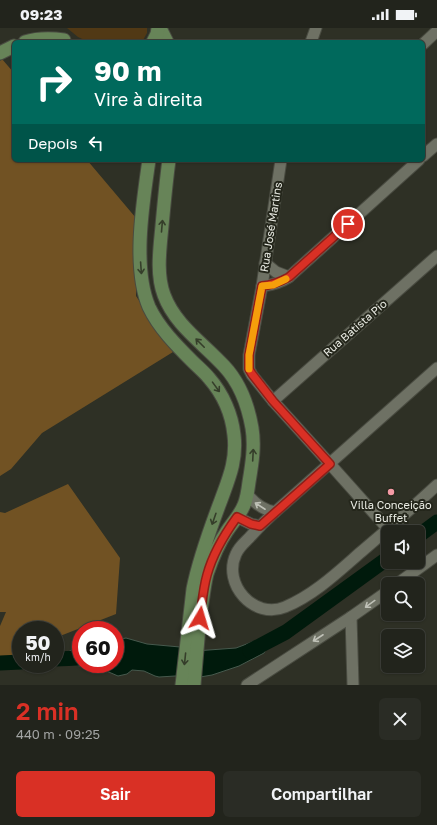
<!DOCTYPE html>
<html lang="pt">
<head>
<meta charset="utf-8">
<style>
	:root { --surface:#22241c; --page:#2a2c25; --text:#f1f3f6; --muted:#a2a4a3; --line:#3f413b; --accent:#d93025 }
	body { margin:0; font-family:"Golos Text",sans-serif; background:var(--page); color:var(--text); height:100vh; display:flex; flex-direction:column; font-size:15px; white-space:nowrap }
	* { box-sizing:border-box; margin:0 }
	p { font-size:13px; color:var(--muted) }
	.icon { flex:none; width:22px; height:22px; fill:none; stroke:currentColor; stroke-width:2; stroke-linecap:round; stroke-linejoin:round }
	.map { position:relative; height:657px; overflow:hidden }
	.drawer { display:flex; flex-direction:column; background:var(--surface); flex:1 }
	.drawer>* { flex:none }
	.banner { position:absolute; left:12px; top:12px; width:413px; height:122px; border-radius:6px; box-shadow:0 1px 3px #0004,0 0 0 1px var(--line); background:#00695c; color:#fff; overflow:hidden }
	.fabs { position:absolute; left:381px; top:497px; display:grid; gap:8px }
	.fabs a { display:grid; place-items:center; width:44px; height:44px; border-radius:6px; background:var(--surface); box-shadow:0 1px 3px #0004,0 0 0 1px var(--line); font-size:20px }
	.speed { position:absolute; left:12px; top:593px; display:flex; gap:8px; font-size:20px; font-weight:700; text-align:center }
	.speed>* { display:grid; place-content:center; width:52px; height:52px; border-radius:50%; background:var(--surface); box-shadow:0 1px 3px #0004,0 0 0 1px var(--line); line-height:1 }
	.speed small { font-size:10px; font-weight:400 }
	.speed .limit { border:6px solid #d22; background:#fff; color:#111 }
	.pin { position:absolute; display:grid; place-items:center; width:34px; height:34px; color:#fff; margin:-17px; border:2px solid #fff; border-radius:50%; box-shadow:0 1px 4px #0007 }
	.me { position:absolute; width:44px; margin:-22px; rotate:7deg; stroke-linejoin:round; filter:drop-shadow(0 0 3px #0008) }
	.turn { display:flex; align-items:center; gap:14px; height:84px; padding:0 16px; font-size:18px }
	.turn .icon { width:52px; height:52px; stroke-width:2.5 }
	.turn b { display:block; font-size:28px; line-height:34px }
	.then { display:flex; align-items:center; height:38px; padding:0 16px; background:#0003; gap:8px; font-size:15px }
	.round { display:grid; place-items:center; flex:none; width:42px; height:42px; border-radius:6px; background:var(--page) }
	.overview { display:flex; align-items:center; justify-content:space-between; height:68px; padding:0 16px }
	h1 { font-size:24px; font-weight:600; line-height:30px; color:var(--accent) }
	.action { display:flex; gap:8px; margin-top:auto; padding:8px 16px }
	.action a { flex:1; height:46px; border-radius:6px; background:var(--accent); color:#fff; font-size:16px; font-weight:600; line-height:46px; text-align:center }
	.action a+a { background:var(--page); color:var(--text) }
	.status { display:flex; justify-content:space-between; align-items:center; height:28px; padding:0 20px; background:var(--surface); direction:ltr }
	.status svg { height:11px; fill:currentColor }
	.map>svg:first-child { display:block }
</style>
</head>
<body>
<div class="status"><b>09:23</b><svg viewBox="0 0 49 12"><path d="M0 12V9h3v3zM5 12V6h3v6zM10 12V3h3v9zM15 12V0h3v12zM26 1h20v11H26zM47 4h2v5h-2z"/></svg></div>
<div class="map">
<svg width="437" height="657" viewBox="0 0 437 657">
	<rect width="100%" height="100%" fill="#2e3025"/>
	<polygon fill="#513915" points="67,0 147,0 147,5 142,14 89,14 78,9"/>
	<g fill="#715223">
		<polygon points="2,31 14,45 14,132 87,132 136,190 136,268 173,324 42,405 11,441 0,448 0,33"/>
		<polygon points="68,456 120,530 116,586 55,610 55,602 21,602 21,634 0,635 0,598 6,584 0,584 0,484 5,485"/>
	</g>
	<polygon fill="#001a0c" stroke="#46594d" points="115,607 119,608 121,611 126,610 147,616 180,619 195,623 236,620 260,611 269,614 264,625 239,638 212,647 200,649 175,648 159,649 155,648 144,643 132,642 127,646 118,648 104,642 84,639 76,637 61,636 61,626 70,623 81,616 81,636 115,636"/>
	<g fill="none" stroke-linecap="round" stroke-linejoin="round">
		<g stroke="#001a0c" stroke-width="15">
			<polyline points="418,508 437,494"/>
			<polyline points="250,623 286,604 388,530"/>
			<polyline points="55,631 81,630"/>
			<polyline points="0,635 21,634"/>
		</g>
		<defs>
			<g id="minor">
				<polyline points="311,14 316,0"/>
				<polyline points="423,16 437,3"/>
				<polyline points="423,128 437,116"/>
				<polyline points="281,132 262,258 249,327 249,341 252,347 273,373 330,436 388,501"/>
				<polyline points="265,235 276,244 289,249"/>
				<path d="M262 258C273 257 280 255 289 249L419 132"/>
				<path d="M437 340 275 484C266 492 257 501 249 510 244 515 239 519 236 526 222 556 254 592 285 579 314 567 338 544 361 524 387 502 412 480 437 457"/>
				<polyline points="273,373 437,228"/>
				<path d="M247 466C255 476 263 482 275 484"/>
				<polyline points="237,489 251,496 260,498"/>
				<polyline points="397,556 437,527"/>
				<polyline points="351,589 353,657"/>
				<polyline points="247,657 351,589 388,563"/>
			</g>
			<g id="major">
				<polyline points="160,0 167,14"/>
				<path d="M25 14C38 10 50 10 64 12"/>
				<polyline points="153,14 157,6 158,0"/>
				<polyline points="0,25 14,18"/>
				<path d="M149 132C143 174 132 239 149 279 159 300 176 317 192 333 198 339 204 344 209 350 223 366 232 387 234 407 237 432 229 450 221 472 210 501 199 531 193 561L182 657"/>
				<path d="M169 132C166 154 164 176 162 198 160 220 156 246 164 267 175 297 203 315 224 338 240 355 248 377 252 400 255 418 252 436 249 454 248 462 247 470 244 477 240 487 233 494 227 503 218 516 212 531 207 546 204 558 203 570 201 582 198 607 196 632 194 657"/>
			</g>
		</defs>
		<use href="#minor" stroke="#494b41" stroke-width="13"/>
		<use href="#major" stroke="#494b41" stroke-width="15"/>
		<use href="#minor" stroke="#6e7164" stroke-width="11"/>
		<use href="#major" stroke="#678458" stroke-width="13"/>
	</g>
	<defs><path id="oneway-shaft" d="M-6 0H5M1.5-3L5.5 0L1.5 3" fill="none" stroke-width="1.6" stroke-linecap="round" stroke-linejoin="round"/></defs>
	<g stroke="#353e2a">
		<use href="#oneway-shaft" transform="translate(162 198) rotate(-85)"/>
		<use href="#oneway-shaft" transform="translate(141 240) rotate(86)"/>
		<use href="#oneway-shaft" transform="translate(200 315) rotate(-135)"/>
		<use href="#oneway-shaft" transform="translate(216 359) rotate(54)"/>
		<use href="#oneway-shaft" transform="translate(253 427) rotate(-87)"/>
		<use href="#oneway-shaft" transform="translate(214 491) rotate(109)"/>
		<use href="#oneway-shaft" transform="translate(185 631) rotate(96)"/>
	</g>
	<g stroke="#bfc1b7">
		<use href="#oneway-shaft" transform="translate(260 478) rotate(-147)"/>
		<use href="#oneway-shaft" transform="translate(370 576) rotate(144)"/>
		<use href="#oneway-shaft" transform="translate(318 610) rotate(147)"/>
	</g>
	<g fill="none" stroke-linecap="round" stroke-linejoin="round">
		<defs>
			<path id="route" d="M200 590C202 576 203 561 207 547 213 525 224 507 237 489L251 496 260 498 330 436 273 373 252 346 249 341V327L262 258C272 257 280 254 289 249L348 196"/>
		</defs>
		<use href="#route" stroke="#8d1f18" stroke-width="10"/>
		<use href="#route" stroke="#d93025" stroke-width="7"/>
		<polyline stroke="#f59e0b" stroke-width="7" points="249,341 249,327 262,258 273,257 286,251"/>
	</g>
	<circle fill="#f49aa5" stroke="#24261b" stroke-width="1.5" cx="391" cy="464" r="4"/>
	<g text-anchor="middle" stroke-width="4" stroke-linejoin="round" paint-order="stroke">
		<g font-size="11" fill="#eaece4" stroke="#24261b">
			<text transform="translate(271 199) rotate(-81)" y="4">Rua José Martins</text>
			<text transform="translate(355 300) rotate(-41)" y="4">Rua Batista Pio</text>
		</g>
		<g font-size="11" fill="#eaece4" stroke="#24261b">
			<text x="391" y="481">Villa Conceição<tspan x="391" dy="13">Buffet</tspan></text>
		</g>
	</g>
</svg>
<div class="fabs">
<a><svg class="icon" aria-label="sound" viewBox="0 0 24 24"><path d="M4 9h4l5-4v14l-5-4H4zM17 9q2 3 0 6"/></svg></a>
<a><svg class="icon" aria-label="search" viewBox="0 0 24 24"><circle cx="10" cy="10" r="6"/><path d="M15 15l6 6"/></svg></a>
<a><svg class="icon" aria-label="layers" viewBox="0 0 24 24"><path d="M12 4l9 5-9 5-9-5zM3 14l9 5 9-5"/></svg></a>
</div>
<div class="speed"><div>50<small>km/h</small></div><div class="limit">60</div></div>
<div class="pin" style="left:348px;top:196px;background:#d93025"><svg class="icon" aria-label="arrive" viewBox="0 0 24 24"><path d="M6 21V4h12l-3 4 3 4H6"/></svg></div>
<svg class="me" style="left:200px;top:590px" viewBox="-20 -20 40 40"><path d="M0-17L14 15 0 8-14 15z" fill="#d93025" stroke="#fff" stroke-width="4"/></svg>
<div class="banner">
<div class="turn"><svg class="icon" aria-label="right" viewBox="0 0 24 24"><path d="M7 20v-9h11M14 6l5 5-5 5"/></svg><div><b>90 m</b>Vire à direita</div></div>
<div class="then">Depois<svg class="icon" aria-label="left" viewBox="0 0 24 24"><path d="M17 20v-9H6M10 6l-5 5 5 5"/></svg></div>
</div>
</div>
<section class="drawer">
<div class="overview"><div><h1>2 min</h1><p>440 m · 09:25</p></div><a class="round"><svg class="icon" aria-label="close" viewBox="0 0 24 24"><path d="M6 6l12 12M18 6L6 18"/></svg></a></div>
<div class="action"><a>Sair</a><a>Compartilhar</a></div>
</section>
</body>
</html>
